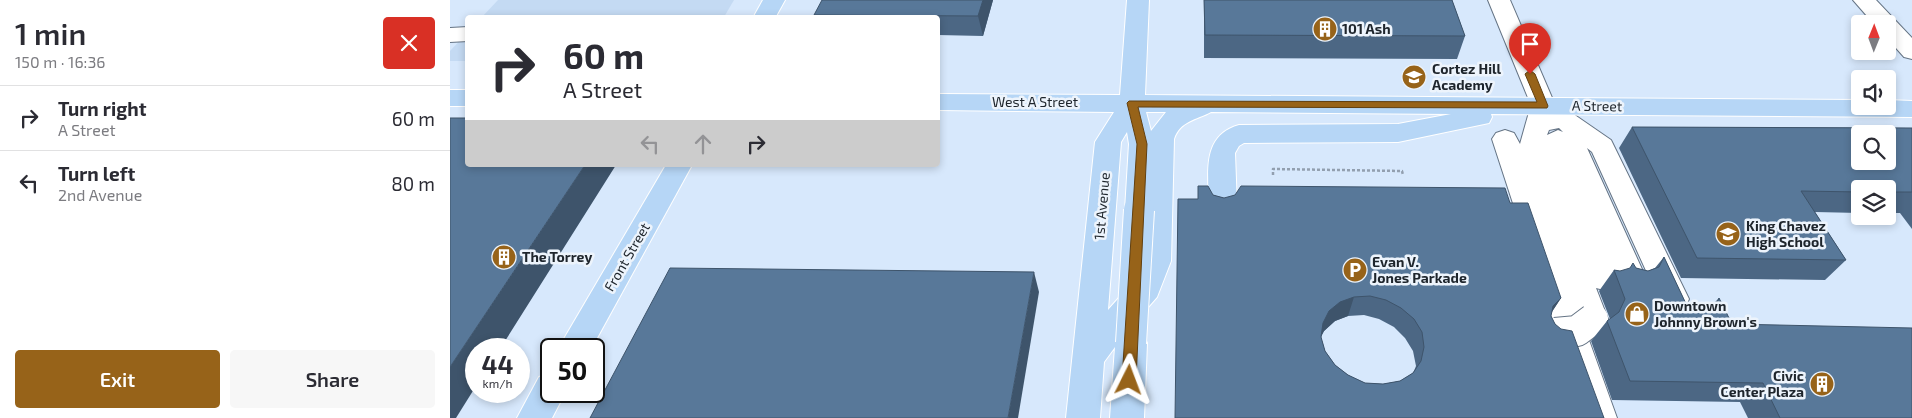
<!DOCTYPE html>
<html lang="en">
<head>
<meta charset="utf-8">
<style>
	:root { --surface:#fff; --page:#f7f7f7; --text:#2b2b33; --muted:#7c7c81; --line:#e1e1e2; --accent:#976319 }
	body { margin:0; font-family:"Exo 2",sans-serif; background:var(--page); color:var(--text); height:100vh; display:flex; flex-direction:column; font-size:19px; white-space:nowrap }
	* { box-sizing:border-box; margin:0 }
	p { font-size:16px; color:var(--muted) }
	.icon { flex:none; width:28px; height:28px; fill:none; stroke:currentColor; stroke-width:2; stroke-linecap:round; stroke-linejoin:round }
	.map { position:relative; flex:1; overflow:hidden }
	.side { display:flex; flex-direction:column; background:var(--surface); width:450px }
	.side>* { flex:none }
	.top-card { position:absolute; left:15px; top:15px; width:475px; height:152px; border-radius:5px; box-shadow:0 2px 8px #0003; background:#fff; color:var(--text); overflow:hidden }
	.needle { width:32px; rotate:1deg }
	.tools { position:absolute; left:1401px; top:15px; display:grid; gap:10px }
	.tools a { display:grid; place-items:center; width:45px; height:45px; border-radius:5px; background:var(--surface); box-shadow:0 2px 8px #0003; font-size:25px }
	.speed { position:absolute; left:15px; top:338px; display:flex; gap:10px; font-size:25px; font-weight:700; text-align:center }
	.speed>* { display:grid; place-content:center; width:65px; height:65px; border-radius:50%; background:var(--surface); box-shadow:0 2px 8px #0003; line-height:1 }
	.speed small { font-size:12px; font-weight:400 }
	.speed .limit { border:2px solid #111; border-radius:8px; background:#fff; color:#111 }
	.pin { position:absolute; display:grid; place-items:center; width:42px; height:42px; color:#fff; margin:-51px -21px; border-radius:50% 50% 50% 0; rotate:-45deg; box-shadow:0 0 5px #0007 }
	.pin .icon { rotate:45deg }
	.me { position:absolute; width:55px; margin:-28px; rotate:3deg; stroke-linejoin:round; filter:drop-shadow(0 0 4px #0008) }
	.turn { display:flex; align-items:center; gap:18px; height:105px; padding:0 15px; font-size:22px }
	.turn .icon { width:65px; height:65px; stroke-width:2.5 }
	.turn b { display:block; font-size:35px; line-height:42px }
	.lanes { display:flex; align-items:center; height:48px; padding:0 15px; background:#0003; justify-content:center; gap:25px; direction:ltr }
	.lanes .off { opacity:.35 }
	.round { display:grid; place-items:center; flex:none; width:52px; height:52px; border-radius:5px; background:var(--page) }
	.head { display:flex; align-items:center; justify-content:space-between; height:85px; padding:0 15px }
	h1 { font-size:30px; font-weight:600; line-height:38px }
	.button { display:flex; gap:10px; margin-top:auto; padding:10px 15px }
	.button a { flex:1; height:58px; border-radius:5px; background:var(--accent); color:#fff; font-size:20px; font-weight:600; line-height:58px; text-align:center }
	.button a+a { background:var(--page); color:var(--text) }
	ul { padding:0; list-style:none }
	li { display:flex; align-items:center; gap:15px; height:65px; padding:0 15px; border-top:1px solid var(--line) }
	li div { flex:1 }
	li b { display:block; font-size:19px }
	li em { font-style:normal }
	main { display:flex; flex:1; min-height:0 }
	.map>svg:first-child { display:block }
</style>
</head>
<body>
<main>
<section class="side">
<div class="head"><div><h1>1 min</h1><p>150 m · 16:36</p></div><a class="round" style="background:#d93025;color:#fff"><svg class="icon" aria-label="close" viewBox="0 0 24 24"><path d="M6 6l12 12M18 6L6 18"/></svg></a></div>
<ul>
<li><svg class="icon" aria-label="right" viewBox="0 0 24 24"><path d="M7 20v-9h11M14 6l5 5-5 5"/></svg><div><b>Turn right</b><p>A Street</p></div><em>60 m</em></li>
<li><svg class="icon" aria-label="left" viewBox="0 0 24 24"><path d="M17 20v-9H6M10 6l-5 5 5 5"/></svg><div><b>Turn left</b><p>2nd Avenue</p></div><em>80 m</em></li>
</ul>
<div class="button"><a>Exit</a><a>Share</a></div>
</section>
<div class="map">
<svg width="1462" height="418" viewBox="0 0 1462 418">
	<rect width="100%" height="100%" fill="#d7e8fc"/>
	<g fill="#c4daf3">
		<polygon points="48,0 284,0 274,17 32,17"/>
		<polygon points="17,33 17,61 0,61 0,51"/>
	</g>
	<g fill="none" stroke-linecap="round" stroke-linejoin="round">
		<defs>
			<g id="minor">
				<path d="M1038 0H1060L1103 100 1161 140 1239 299 1235 308 1224 312 1213 308 1142 152 1137 148 1196 278 1191 287 1181 290 1171 287 1168 280 1164 287 1154 290 1146 288 1158 319 1154 328 1143 332 1135 329 1167 418H1133L1042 139 1046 133 1055 130 1064 133 1070 144 1081 105ZM1109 128 1113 132 1108 130 1097 135 1099 130Z"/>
				<polygon points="1403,0 1426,0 1462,38 1462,59 1454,57 1438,39 1438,24 1424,24"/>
				<polygon points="18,27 18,41 0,42 0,28"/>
			</g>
			<g id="major">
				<polygon points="313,0 335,0 325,18 303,18"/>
				<path d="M677 0H699L695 95 1410 100V106H1438V100L1462 101V117L1041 114 1042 117 1039 123 948 142 794 143 789 146 785 153 787 207 783 214 773 217 763 214 759 207C759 175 750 136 789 125L948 124 1001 114 761 112C746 120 730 121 724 139L721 261 707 297 678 330 681 329 692 333 697 343 694 418H660L665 347 654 362 650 418H616L645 142 664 112 488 110V94L670 95ZM696 112H716L701 131ZM677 132 679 144 675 210 679 217 689 221 694 219 691 261 684 281 658 310 671 142Z"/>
				<rect x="0" y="90" width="18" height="16"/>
				<polygon points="216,165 242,165 141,349 108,349"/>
				<polygon points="101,373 101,391 116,391 102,418 67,418 89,377"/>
			</g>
		</defs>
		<use href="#minor" stroke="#657485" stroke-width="2"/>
		<use href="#major" stroke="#fff" stroke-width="2"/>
		<polyline stroke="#929faf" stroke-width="2.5" stroke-dasharray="3 2" stroke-linecap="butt" points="823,175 823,169 952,171 953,175"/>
		<use href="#minor" fill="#fff" fill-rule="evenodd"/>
		<use href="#major" fill="#b6d6f6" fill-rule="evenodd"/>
		<defs>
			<polyline id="minor-bridge" points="1105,333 1127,331 1143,319"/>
			<polyline id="major-bridge" points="681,343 689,210"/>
		</defs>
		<use href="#minor-bridge" stroke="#657485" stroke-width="32" stroke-linecap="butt"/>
		<use href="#major-bridge" stroke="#fff" stroke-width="32" stroke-linecap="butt"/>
		<use href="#minor-bridge" stroke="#fff" stroke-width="30"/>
		<use href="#major-bridge" stroke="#b6d6f6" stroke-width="30"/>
	</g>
	<g fill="#4c6784" fill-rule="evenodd">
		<polygon points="543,0 533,36 488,35 488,18 365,18 364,15"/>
		<polygon points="754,0 1002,0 1015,36 1007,59 754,58"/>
		<polygon points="1182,127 1462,128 1462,229 1450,213 1438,213 1438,189 1410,189 1410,213 1365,212 1396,260 1375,280 1231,278 1169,148"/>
		<path d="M763 195 774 198 1060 203 1111 298 1101 313V316L1105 324 1154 418H725ZM914 315 929 319 944 327 955 338 963 351 966 366 964 371 963 373 950 381 933 384 915 383 898 375 885 365 875 351 871 337 874 331 885 321 898 316Z"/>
		<polygon points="1214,257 1238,308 1252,313 1256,311 1269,298 1282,324 1462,418 1298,418 1290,402 1162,400 1141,341 1157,321 1160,319 1149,291 1164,270 1170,271 1186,268 1198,271 1205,268"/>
	</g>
	<g fill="#3e546b">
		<polygon points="533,0 543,0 533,36 528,16"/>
		<polygon points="135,165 166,165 50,349 26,349 26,386 6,418 0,418 0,367"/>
		<polygon points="584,272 589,292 568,418 558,418"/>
		<polygon points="904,297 898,316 885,321 874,331 868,342 873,323 879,311 890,302"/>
		<polygon points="1111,298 1098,318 1103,306"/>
	</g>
	<g fill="#587899" stroke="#3e546b" fill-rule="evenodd">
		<polygon points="372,0 533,0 528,16 364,15"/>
		<polygon points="754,0 1002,0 1015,36 755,35"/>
		<polygon points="0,118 18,118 18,165 135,165 0,367"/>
		<path d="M1182 127 1462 128V192H1438V189H1410V192L1351 191 1396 260 1247 258ZM1410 134H1438V161H1410Z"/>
		<path d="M748 186H758L763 195 774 198 785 195 791 186 1055 188 1060 203H1078L1111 298 1103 306 1101 316 1105 324 1111 329 1122 331 1154 418H725L728 199H748ZM920 296 936 300 951 308 964 319 972 332 974 347 971 361 963 373 950 381 933 384 915 383 898 375 885 365 875 351 871 337 873 323 879 311 890 302 904 297Z"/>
		<polygon points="1214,257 1238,308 1252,313 1264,309 1269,298 1282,324 1462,328 1462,418 1330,418 1313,383 1180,381 1157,321 1169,312 1175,299 1164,270 1170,271 1180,268 1183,263 1186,268 1198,271 1209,267"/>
		<polygon points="220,268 584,272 558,418 140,418"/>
	</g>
	<polygon fill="#976319" stroke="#624010" points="1080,70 1085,74 1098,106 1097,108 688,107 697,144 686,380 684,385 679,386 674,385 672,380 687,144 677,103 679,101 1087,102 1075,74"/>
	<defs>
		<symbol id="building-disc" viewBox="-11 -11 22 22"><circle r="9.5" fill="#976319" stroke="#edf4fc"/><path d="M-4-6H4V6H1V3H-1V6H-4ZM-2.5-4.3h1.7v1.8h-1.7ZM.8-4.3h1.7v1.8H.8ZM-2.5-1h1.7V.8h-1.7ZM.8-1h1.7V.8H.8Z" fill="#fff"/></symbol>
		<symbol id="school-disc" viewBox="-11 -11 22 22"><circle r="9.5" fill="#976319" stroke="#edf4fc"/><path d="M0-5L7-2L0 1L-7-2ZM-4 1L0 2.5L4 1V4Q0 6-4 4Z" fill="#fff"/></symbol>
		<symbol id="parking-disc" viewBox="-11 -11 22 22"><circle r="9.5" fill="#976319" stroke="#edf4fc"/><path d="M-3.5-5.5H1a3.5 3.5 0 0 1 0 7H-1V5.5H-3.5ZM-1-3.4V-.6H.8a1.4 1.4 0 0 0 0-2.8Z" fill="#fff"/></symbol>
		<symbol id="shop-disc" viewBox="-11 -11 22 22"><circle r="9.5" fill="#976319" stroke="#edf4fc"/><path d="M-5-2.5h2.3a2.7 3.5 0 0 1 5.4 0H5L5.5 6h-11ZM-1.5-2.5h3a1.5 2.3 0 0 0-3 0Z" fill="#fff"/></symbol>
	</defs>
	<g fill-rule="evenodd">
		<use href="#building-disc" x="861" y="15" width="28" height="28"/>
		<use href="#school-disc" x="950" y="63" width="28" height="28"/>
		<use href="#school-disc" x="1264" y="220" width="28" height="28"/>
		<use href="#building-disc" x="40" y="243" width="28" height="28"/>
		<use href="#parking-disc" x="891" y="256" width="28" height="28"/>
		<use href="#shop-disc" x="1173" y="300" width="28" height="28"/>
		<use href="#building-disc" x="1358" y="370" width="28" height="28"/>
	</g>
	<g text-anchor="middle" stroke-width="5" stroke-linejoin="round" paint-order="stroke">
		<g font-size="14" font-weight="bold" fill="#1e252c" stroke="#edf4fc" text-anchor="start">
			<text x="892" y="34">101 Ash</text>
			<text x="982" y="74">Cortez Hill<tspan x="982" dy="16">Academy</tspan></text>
			<text x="1296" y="231">King Chavez<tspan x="1296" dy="16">High School</tspan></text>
			<text x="72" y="262">The Torrey</text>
			<text x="922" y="267">Evan V.<tspan x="922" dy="16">Jones Parkade</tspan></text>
			<text x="1204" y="311">Downtown<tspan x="1204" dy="16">Johnny Brown's</tspan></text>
			<text x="1354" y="381" text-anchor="end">Civic<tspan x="1354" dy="16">Center Plaza</tspan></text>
		</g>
		<g font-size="14" fill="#1e252c" stroke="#edf4fc">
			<text x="585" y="107">West A Street</text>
			<text transform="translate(1147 106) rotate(1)" y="5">A Street</text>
			<text transform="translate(652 206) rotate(-85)" y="5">1st Avenue</text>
			<text transform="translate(177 257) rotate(-60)" y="5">Front Street</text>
		</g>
	</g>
</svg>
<div class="tools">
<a><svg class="needle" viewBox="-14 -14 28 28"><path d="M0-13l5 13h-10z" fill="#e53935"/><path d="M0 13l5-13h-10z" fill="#7c7c81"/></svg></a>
<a><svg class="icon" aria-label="sound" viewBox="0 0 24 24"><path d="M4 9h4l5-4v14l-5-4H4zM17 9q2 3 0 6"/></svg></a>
<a><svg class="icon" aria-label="search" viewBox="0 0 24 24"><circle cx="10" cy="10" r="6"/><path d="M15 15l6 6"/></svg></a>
<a><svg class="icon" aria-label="layers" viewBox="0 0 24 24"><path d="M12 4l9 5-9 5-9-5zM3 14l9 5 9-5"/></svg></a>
</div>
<div class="speed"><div>44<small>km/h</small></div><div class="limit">50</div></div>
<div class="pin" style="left:1080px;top:74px;background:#d93025"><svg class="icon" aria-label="arrive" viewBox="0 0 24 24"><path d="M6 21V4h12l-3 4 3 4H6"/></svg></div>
<svg class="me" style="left:679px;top:380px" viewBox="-20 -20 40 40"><path d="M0-17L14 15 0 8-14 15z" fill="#976319" stroke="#fff" stroke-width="4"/></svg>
<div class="top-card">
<div class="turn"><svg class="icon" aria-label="right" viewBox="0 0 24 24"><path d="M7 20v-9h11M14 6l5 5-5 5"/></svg><div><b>60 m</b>A Street</div></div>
<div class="lanes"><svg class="icon off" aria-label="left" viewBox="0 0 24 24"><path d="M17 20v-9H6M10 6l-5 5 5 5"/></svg><svg class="icon off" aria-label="ahead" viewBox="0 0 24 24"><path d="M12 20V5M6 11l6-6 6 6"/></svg><svg class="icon" aria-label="right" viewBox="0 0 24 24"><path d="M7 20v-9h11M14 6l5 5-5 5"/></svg></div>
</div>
</div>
</main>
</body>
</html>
